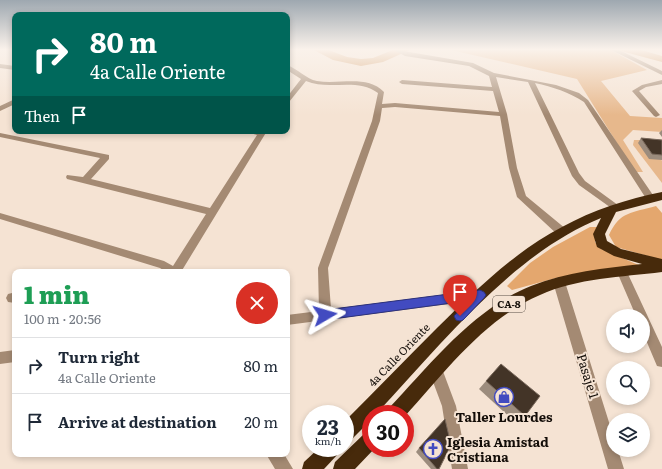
<!DOCTYPE html>
<html lang="en">
<head>
<meta charset="utf-8">
<style>
	:root { --surface:#fff; --page:#f6f6f7; --text:#1f2937; --muted:#747a83; --line:#e0e1e3 }
	body { margin:0; font-family:Literata,serif; background:var(--page); color:var(--text); height:100vh; display:flex; flex-direction:column; font-size:15px; white-space:nowrap }
	* { box-sizing:border-box; margin:0 }
	p { font-size:13px; color:var(--muted) }
	.icon { flex:none; width:22px; height:22px; fill:none; stroke:currentColor; stroke-width:2; stroke-linecap:round; stroke-linejoin:round }
	.map { position:relative; flex:1; overflow:hidden }
	.side { position:absolute; left:12px; top:269px; width:278px; height:188px; display:flex; flex-direction:column; background:var(--surface); border-radius:8px; box-shadow:0 2px 6px #0003 }
	.side>* { flex:none }
	.hud { position:absolute; left:12px; top:12px; width:278px; height:122px; border-radius:8px; box-shadow:0 2px 6px #0003; background:#00695c; color:#fff; overflow:hidden }
	.tools { position:absolute; left:606px; top:309px; display:grid; gap:8px }
	.tools a { display:grid; place-items:center; width:44px; height:44px; border-radius:50%; background:var(--surface); box-shadow:0 2px 6px #0003; font-size:20px }
	.speed { position:absolute; left:302px; top:405px; display:flex; gap:8px; font-size:20px; font-weight:700; text-align:center }
	.speed>* { display:grid; place-content:center; width:52px; height:52px; border-radius:50%; background:var(--surface); box-shadow:0 2px 6px #0003; line-height:1 }
	.speed small { font-size:10px; font-weight:400 }
	.speed .limit { border:6px solid #d22; background:#fff; color:#111 }
	.pin { position:absolute; display:grid; place-items:center; width:34px; height:34px; color:#fff; margin:-41px -17px; border-radius:50% 50% 50% 0; rotate:-45deg; box-shadow:0 0 4px #0007 }
	.pin .icon { rotate:45deg }
	.me { position:absolute; width:44px; margin:-22px; rotate:83deg; stroke-linejoin:round; filter:drop-shadow(0 0 3px #0008) }
	.turn { display:flex; align-items:center; gap:14px; height:84px; padding:0 12px; font-size:18px }
	.turn .icon { width:52px; height:52px; stroke-width:2.5 }
	.turn b { display:block; font-size:28px; line-height:34px }
	.then { display:flex; align-items:center; height:38px; padding:0 12px; background:#0003; gap:8px; font-size:15px }
	.round { display:grid; place-items:center; flex:none; width:42px; height:42px; border-radius:21px; background:var(--page) }
	.head { display:flex; align-items:center; justify-content:space-between; height:68px; padding:0 12px }
	h1 { font-size:24px; font-weight:800; line-height:30px; color:#1e9e55 }
	ul { padding:0; list-style:none }
	li { display:flex; align-items:center; gap:12px; height:56px; padding:0 12px; border-top:1px solid var(--line) }
	li div { flex:1 }
	li b { display:block; font-size:15px }
	li em { font-style:normal }
	.map>svg:first-child { display:block }
</style>
</head>
<body>
<div class="map">
<svg width="662" height="469" viewBox="0 0 662 469">
	<rect width="100%" height="100%" fill="#f5e3d3"/>
	<g fill="#e7b88c">
		<polygon points="457,49 609,49 647,70 601,81 630,116 662,118 662,132 633,130 623,140 643,172 635,172 577,79 451,50"/>
		<polygon points="634,140 650,140 662,161 662,183 633,145"/>
	</g>
	<g fill="#e4a76e">
		<path d="M656 206 662 213V260L616 247 609 235C620 211 632 213 656 206Z"/>
		<polygon points="590,227 599,227 595,234 595,242 601,249 641,266 556,278 512,290 507,286 530,263 553,247"/>
	</g>
	<g fill="none" stroke-linecap="round" stroke-linejoin="round">
		<g fill="#d0955c" fill-rule="evenodd">
			<polygon points="312,49 326,49 347,57 361,59 373,58 395,49 412,49 383,62 361,66 333,60"/>
			<polygon points="620,49 638,49 662,56 662,62 621,51"/>
		</g>
		<g fill="#a48a73" fill-rule="evenodd">
			<path d="M392 49 473 63 494 73 556 85 579 93 588 100 655 198 650 201 647 200 584 102C569 92 553 87 535 83L579 173 585 181 622 208 617 211 614 210 579 185 572 176 528 82 496 77 507 114 517 168 526 196 566 229 567 232 562 236 558 235 517 197 509 168 500 116 395 107 382 108 380 121 328 268 331 309 480 290 484 292 486 295 484 298 480 300 287 325V315L319 311 318 268 372 121 378 93C357 77 329 91 306 81L289 102 287 103V97L301 79 287 70V65C298 69 306 79 317 81 339 85 367 74 384 92L382 104 395 103 499 112 493 91 402 84 399 82 402 80 492 87 489 76 469 66 405 56Z"/>
			<polygon points="609,49 617,49 662,71 662,75"/>
			<polygon points="0,64 15,66 15,70 0,68"/>
			<polygon points="662,80 662,84 646,87 639,91 660,115 656,117 654,116 632,91 642,85"/>
			<polygon points="15,99 15,104 0,111 0,106"/>
			<polygon points="244,131 267,131 181,272 166,272 160,268 0,219 0,213 164,261 173,266 206,214 67,179 66,177 67,175 83,177 100,158 0,137 0,133 109,155 109,159 91,179 210,208 257,135"/>
			<polygon points="622,268 626,269 627,272 662,347 662,367 657,366 643,333 643,316 636,316 617,272 618,269"/>
			<polygon points="559,277 563,279 565,282 613,435 613,450 618,450 624,469 608,469 553,282 555,279"/>
			<polygon points="12,293 15,293 15,303 8,302 6,298 8,294"/>
			<polygon points="15,350 15,362 0,364 0,352"/>
			<polygon points="436,364 441,366 456,406 468,469 452,469 442,406 429,371 431,366"/>
			<polygon points="266,454 284,454 293,469 275,469"/>
		</g>
		<g fill="#472a0b" fill-rule="evenodd">
			<path d="M662 192V200L616 212 605 234 607 241 621 249 662 259V272C622 277 577 278 540 295 484 319 445 372 405 416V414H386L389 408C431 364 473 309 531 286 566 272 605 268 642 264L614 256 597 247 593 234 601 218C512 254 441 345 376 414H371V420L351 440 345 443V421C376 390 406 359 437 328 475 291 514 252 562 227 593 210 627 199 662 192Z"/>
			<polygon points="371,430 371,448 375,448 355,469 333,469 335,462 365,433"/>
			<polygon points="319,448 341,448 338,454 324,469 302,469 304,462"/>
		</g>
	</g>
	<g fill="#9c8c7d">
		<polygon points="662,130 662,137 659,133"/>
		<polygon points="641,138 662,140 662,160 649,159 638,143"/>
		<polygon points="501,364 525,416 516,423 479,389"/>
		<polygon points="419,448 439,469 431,469 416,452"/>
	</g>
	<g fill="#433427" stroke="#78685b">
		<polygon points="641,138 662,140 662,155 652,154"/>
		<polygon points="501,364 540,396 525,416 486,381"/>
		<polygon points="445,419 451,445 439,469 437,469 419,448"/>
	</g>
	<linearGradient id="sky" x2="0" y2="1"><stop stop-color="#9ea8b0"/><stop offset="0.43" stop-color="#faf2eb"/><stop offset="1" stop-color="#faf2eb" stop-opacity="0"/></linearGradient>
	<rect width="662" height="115" fill="url(#sky)"/>
	<polygon fill="#424bc0" stroke="#2b317d" points="480,290 484,292 486,295 484,298 463,320 460,321 456,320 454,316 467,301 325,320 321,319 320,315 321,312 325,310"/>
	<defs>
		<symbol id="shop-ring" viewBox="-11 -11 22 22"><circle r="9.5" fill="#f5e3d3" stroke="#424bc0" stroke-width="1.5"/><path d="M-5-2.5h2.3a2.7 3.5 0 0 1 5.4 0H5L5.5 6h-11ZM-1.5-2.5h3a1.5 2.3 0 0 0-3 0Z" fill="#424bc0"/></symbol>
		<symbol id="church-ring" viewBox="-11 -11 22 22"><circle r="9.5" fill="#f5e3d3" stroke="#424bc0" stroke-width="1.5"/><path d="M-1.2-6h2.4v3.5h3.3v2.4h-3.3V6h-2.4V-.1h-3.3v-2.4h3.3Z" fill="#424bc0"/></symbol>
	</defs>
	<g fill-rule="evenodd">
		<use href="#shop-ring" x="493" y="386" width="22" height="22"/>
		<use href="#church-ring" x="422" y="438" width="22" height="22"/>
	</g>
	<g text-anchor="middle" stroke-width="4" stroke-linejoin="round" paint-order="stroke">
		<rect fill="#f5e3d3" stroke="#574d45" stroke-width="1" x="493" y="296" width="32" height="16" rx="3"/>
		<g font-size="10" font-weight="bold" fill="#130d08">
			<text x="509" y="308">CA-8</text>
		</g>
		<g font-size="11" fill="#130d08" stroke="#f5e3d3">
			<text transform="translate(399 355) rotate(-46)" y="4">4a Calle Oriente</text>
		</g>
		<g font-size="13" fill="#130d08" stroke="#f5e3d3">
			<text transform="translate(588 376) rotate(73)" y="5">Pasaje 1</text>
		</g>
		<g font-size="13" font-weight="bold" fill="#130d08" stroke="#f5e3d3">
			<text x="504" y="422">Taller Lourdes</text>
			<text x="447" y="447" text-anchor="start">Iglesia Amistad<tspan x="447" dy="15">Cristiana</tspan></text>
		</g>
	</g>
</svg>
<div class="tools">
<a><svg class="icon" aria-label="sound" viewBox="0 0 24 24"><path d="M4 9h4l5-4v14l-5-4H4zM17 9q2 3 0 6"/></svg></a>
<a><svg class="icon" aria-label="search" viewBox="0 0 24 24"><circle cx="10" cy="10" r="6"/><path d="M15 15l6 6"/></svg></a>
<a><svg class="icon" aria-label="layers" viewBox="0 0 24 24"><path d="M12 4l9 5-9 5-9-5zM3 14l9 5 9-5"/></svg></a>
</div>
<div class="speed"><div>23<small>km/h</small></div><div class="limit">30</div></div>
<div class="pin" style="left:460px;top:316px;background:#d93025"><svg class="icon" aria-label="arrive" viewBox="0 0 24 24"><path d="M6 21V4h12l-3 4 3 4H6"/></svg></div>
<svg class="me" style="left:325px;top:315px" viewBox="-20 -20 40 40"><path d="M0-17L14 15 0 8-14 15z" fill="#424bc0" stroke="#fff" stroke-width="4"/></svg>
<div class="hud">
<div class="turn"><svg class="icon" aria-label="right" viewBox="0 0 24 24"><path d="M7 20v-9h11M14 6l5 5-5 5"/></svg><div><b>80 m</b>4a Calle Oriente</div></div>
<div class="then">Then<svg class="icon" aria-label="arrive" viewBox="0 0 24 24"><path d="M6 21V4h12l-3 4 3 4H6"/></svg></div>
</div>
<section class="side">
<div class="head"><div><h1>1 min</h1><p>100 m · 20:56</p></div><a class="round" style="background:#d93025;color:#fff"><svg class="icon" aria-label="close" viewBox="0 0 24 24"><path d="M6 6l12 12M18 6L6 18"/></svg></a></div>
<ul>
<li><svg class="icon" aria-label="right" viewBox="0 0 24 24"><path d="M7 20v-9h11M14 6l5 5-5 5"/></svg><div><b>Turn right</b><p>4a Calle Oriente</p></div><em>80 m</em></li>
<li><svg class="icon" aria-label="arrive" viewBox="0 0 24 24"><path d="M6 21V4h12l-3 4 3 4H6"/></svg><div><b>Arrive at destination</b></div><em>20 m</em></li>
</ul>
</section>
</div>
</body>
</html>
